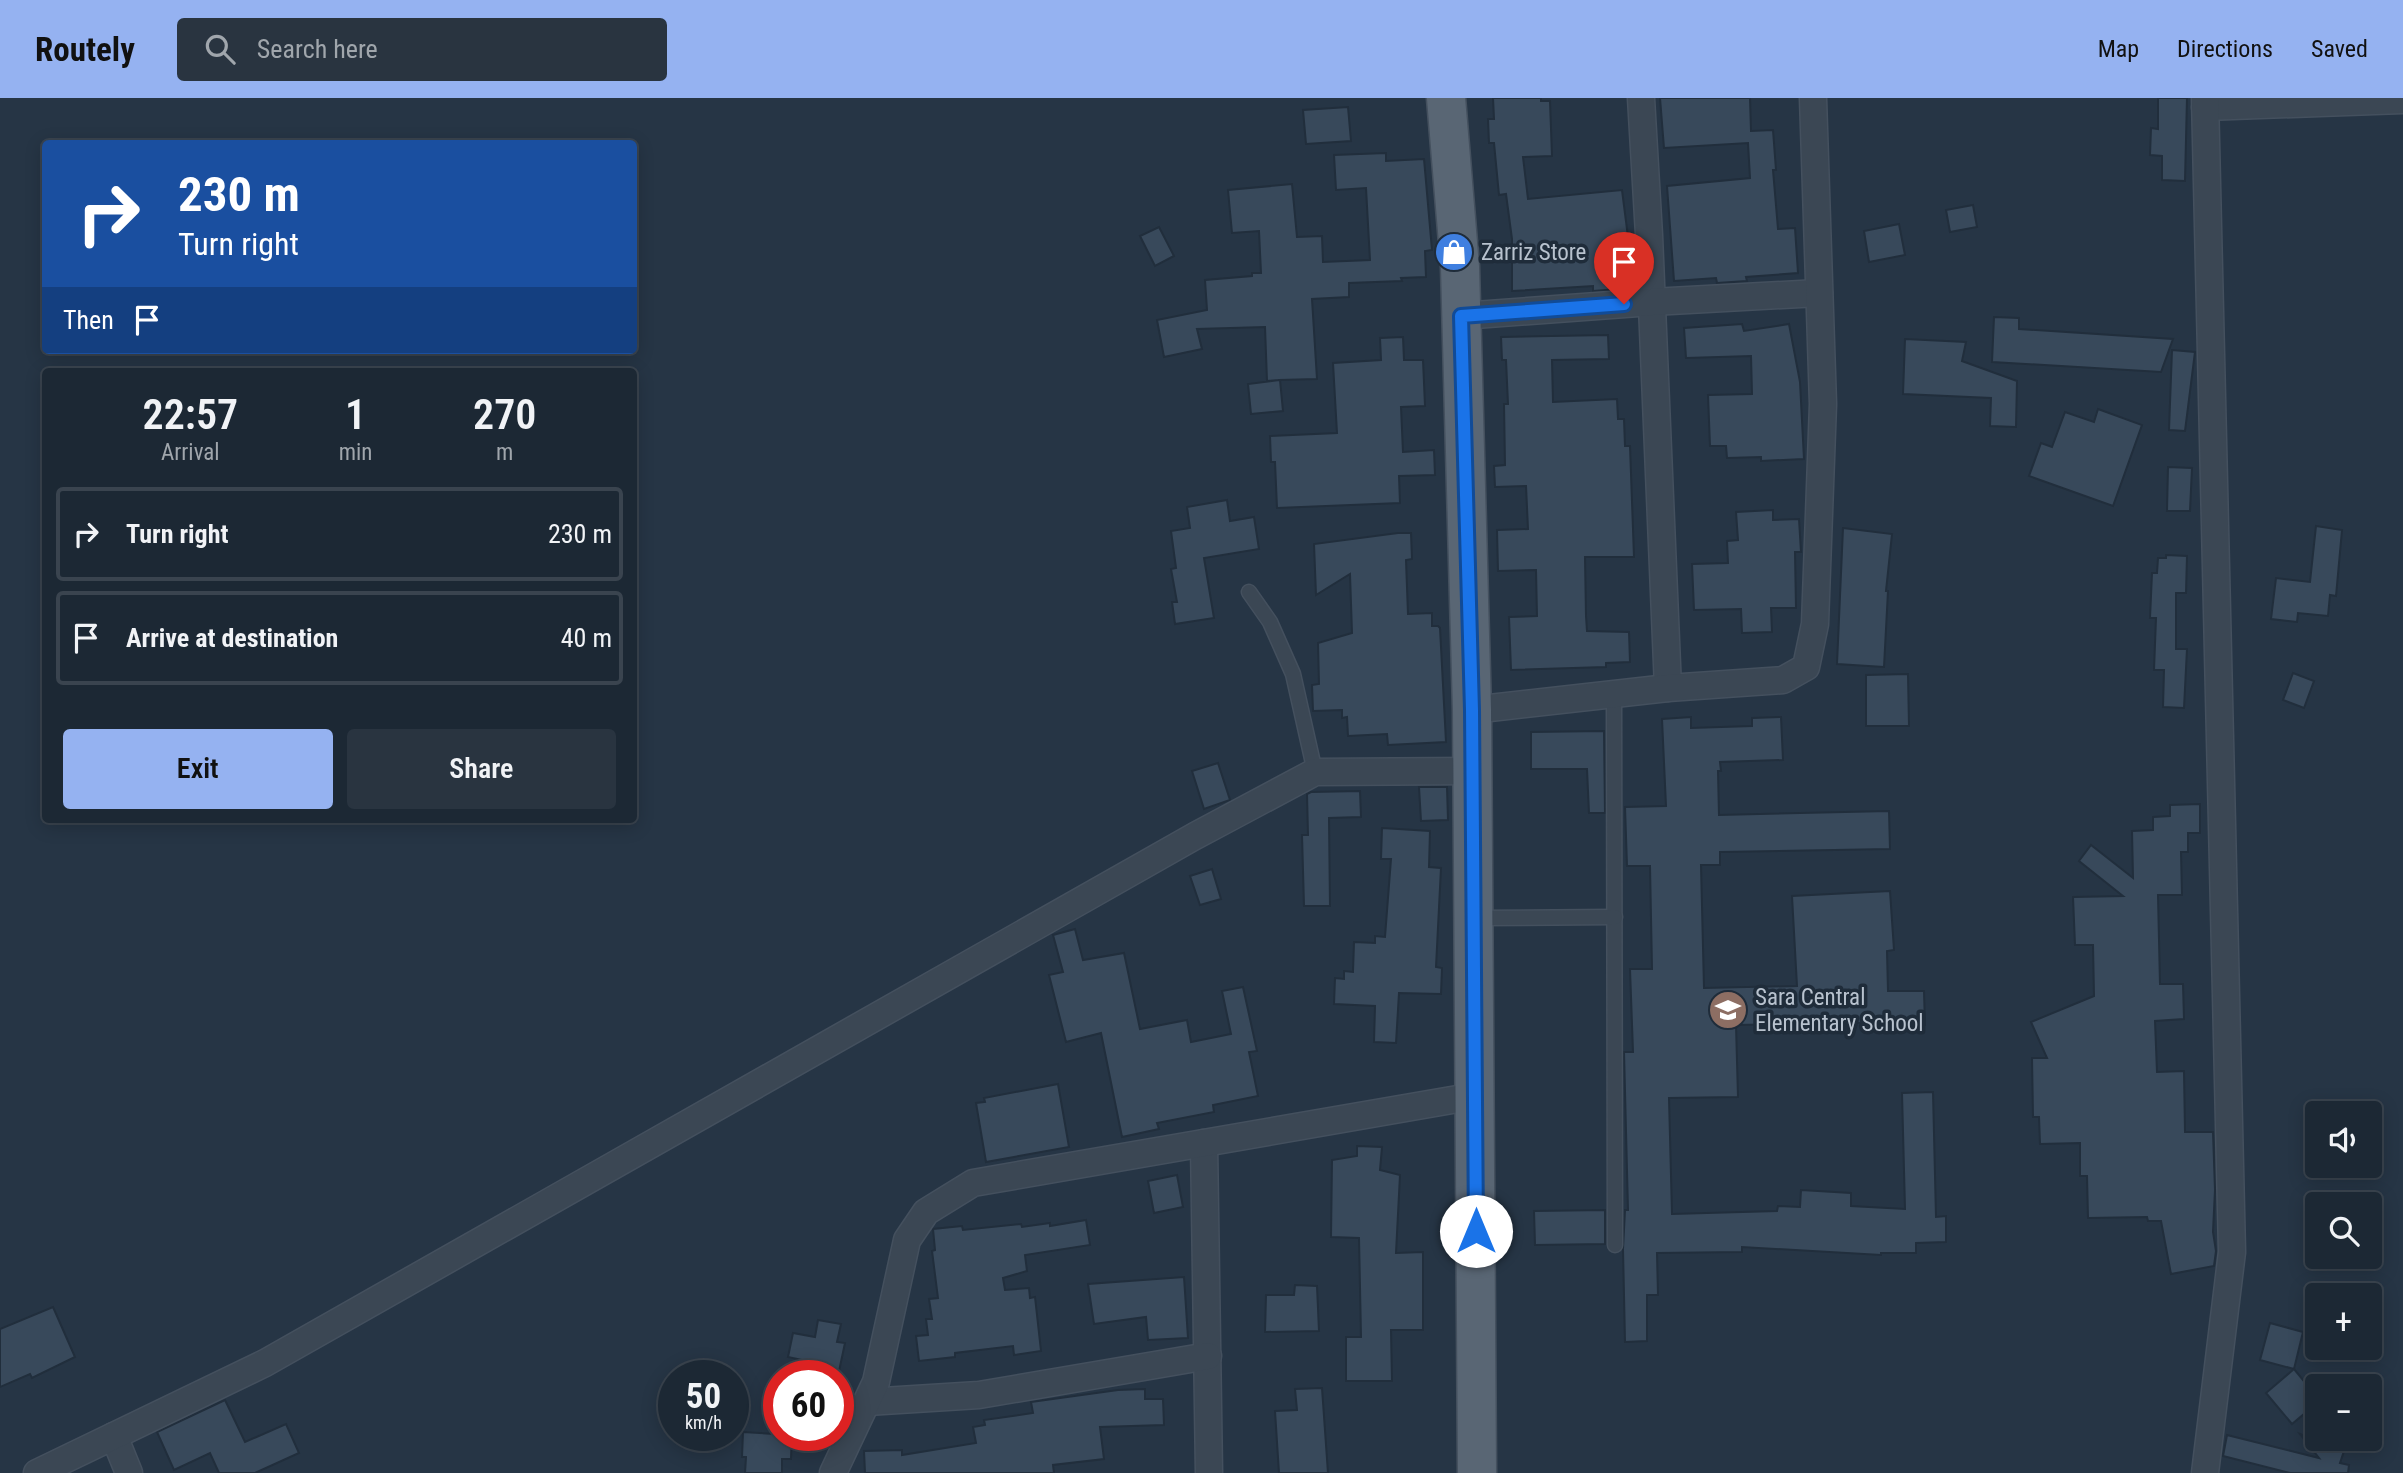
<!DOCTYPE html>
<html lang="en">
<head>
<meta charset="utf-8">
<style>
	:root { --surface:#1c2834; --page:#293440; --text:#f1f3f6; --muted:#a0a6ac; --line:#3a444f; --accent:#95b2f1 }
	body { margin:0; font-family:"Roboto Condensed",sans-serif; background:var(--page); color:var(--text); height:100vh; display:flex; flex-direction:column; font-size:26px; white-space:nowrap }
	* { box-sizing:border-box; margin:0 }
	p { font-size:23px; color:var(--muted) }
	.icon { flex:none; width:38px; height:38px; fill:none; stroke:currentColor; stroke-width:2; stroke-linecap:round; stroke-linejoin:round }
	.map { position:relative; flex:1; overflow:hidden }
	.sheet { position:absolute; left:42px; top:270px; width:595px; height:455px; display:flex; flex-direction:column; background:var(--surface); border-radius:7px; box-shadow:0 4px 18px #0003,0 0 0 2px var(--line) }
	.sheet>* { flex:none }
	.top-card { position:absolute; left:42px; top:42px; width:595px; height:214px; border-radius:7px; box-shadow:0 4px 18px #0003,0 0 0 2px var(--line); background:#1a4fa0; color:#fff; overflow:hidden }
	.tools { position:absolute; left:2305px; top:1003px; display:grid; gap:14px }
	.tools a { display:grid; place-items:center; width:77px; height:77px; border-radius:7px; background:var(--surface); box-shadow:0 4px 18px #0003,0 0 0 2px var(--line); font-size:35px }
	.speed { position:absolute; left:658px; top:1262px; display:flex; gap:14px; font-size:35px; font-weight:700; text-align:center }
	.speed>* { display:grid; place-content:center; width:91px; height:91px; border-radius:50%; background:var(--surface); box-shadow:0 4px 18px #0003,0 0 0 2px var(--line); line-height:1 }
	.speed small { font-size:18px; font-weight:400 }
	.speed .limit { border:10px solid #d22; background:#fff; color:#111 }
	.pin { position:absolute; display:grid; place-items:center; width:60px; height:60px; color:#fff; margin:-72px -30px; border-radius:50% 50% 50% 0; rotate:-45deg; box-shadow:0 0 7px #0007 }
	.pin .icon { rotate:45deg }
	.me { position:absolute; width:77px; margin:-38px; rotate:0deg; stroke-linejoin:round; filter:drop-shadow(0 0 5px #0008) }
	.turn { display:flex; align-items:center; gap:24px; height:147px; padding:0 21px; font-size:32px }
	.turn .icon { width:91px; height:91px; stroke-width:2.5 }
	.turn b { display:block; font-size:49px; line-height:60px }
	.then { display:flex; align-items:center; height:66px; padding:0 21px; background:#0003; gap:14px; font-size:26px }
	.eta { display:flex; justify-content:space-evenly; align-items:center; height:119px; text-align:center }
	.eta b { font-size:42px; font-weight:600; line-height:49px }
	.button { display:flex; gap:14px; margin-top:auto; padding:14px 21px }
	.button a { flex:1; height:80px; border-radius:7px; background:var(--accent); color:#111; font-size:28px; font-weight:600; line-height:80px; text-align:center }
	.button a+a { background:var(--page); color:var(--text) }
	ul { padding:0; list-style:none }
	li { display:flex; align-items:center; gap:21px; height:94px; margin:0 14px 10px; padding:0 7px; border:4px solid var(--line); border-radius:7px }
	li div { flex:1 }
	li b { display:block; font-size:26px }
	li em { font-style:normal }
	header { display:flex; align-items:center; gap:42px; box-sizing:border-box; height:98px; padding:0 35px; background:var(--accent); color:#111 }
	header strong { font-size:33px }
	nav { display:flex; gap:38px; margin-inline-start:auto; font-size:24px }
	.search { width:490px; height:63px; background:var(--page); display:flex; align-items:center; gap:18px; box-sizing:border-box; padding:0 24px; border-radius:7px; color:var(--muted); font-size:26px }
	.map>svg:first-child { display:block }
</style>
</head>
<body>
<header>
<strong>Routely</strong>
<div class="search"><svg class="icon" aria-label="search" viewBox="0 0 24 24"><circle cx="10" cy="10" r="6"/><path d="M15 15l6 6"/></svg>Search here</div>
<nav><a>Map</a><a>Directions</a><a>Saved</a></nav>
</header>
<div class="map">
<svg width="2403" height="1375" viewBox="0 0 2403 1375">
	<rect width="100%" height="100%" fill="#263545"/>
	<g fill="#38495b" stroke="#212e3c" stroke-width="2">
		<polygon points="1493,0 1541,0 1541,3 1550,3 1552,58 1523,59 1528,101 1622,92 1634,186 1618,187 1618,191 1593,193 1593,188 1512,193 1512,141 1506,96 1499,97 1494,45 1489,45 1488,21 1494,21"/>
		<polygon points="1660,0 1750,0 1751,33 1773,32 1776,72 1773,72 1778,131 1795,130 1798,175 1746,179 1747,183 1717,185 1716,180 1674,183 1667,88 1750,80 1748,45 1664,50"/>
		<polygon points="2158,0 2187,0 2185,83 2162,82 2162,58 2150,57 2151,30 2158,31"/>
		<polygon points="1348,9 1351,43 1306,46 1303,12"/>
		<polygon points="1386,55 1386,63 1424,61 1432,152 1425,153 1426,179 1401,180 1402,183 1349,185 1349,199 1312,201 1317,281 1280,282 1283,313 1251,316 1248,286 1279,282 1267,283 1265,229 1197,231 1202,251 1164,259 1157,222 1207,212 1205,182 1252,178 1252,175 1261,175 1259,133 1232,135 1228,92 1292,86 1297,139 1322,138 1323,164 1370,162 1366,90 1336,92 1334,57"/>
		<polygon points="1973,107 1977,129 1950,134 1946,112"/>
		<polygon points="1899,126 1905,157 1869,164 1864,133"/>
		<polygon points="1159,129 1174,158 1155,168 1140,138"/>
		<polygon points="1994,219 2019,220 2019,231 2173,241 2161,274 1992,264"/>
		<polygon points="1742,226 1744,233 1789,226 1800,284 1804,361 1761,363 1761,359 1727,360 1726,348 1710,348 1708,297 1752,296 1751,258 1686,260 1684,230"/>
		<polygon points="1608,237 1609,261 1552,262 1553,304 1617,301 1618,321 1624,321 1625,348 1630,348 1634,459 1585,459 1586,518 1587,533 1629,534 1630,564 1606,565 1606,569 1511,572 1509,519 1537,518 1536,472 1498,473 1497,432 1528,431 1526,388 1495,389 1494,368 1505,367 1504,306 1508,306 1506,262 1502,262 1501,239"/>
		<polygon points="1403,239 1404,262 1423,262 1425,308 1401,309 1403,354 1434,352 1435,377 1399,378 1400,405 1277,410 1275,364 1271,364 1270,338 1337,335 1333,265 1381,262 1380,240"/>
		<polygon points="1905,241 1966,244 1962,263 2017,283 2016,329 1990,328 1991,300 1903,296"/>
		<polygon points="2172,252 2195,254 2185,333 2169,332"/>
		<polygon points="2098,311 2142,327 2113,408 2029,378 2041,345 2052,349 2065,314 2094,324"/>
		<polygon points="2168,369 2192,370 2190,413 2167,413"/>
		<polygon points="1227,402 1230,423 1254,419 1259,451 1204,460 1214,520 1175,526 1172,504 1177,504 1171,471 1176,470 1171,433 1190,430 1187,409"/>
		<polygon points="1773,412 1773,422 1799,421 1801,454 1795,454 1796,510 1771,510 1772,534 1742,535 1741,511 1694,512 1692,466 1728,465 1727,443 1738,442 1736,414"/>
		<polygon points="2316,428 2342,432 2336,498 2330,497 2328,518 2298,515 2297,524 2271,521 2276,480 2310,484"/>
		<polygon points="1843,430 1892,436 1886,493 1888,493 1884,569 1837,566"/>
		<polygon points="1398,435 1411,435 1412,461 1406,462 1408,516 1432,515 1432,528 1438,528 1440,530 1446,644 1388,647 1387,636 1348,638 1347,619 1342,620 1342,612 1313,613 1312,587 1319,586 1318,545 1352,535 1350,476 1316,497 1314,446"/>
		<polygon points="2166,457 2187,458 2186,495 2176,495 2176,551 2187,551 2184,610 2163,609 2164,572 2154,572 2156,520 2150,520 2152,475 2157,475 2158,460 2166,460"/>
		<polygon points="2293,575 2314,583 2304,610 2283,602"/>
		<polygon points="1908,576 1909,628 1866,628 1866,577"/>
		<polygon points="1691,619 1691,630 1752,628 1752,620 1781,619 1783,662 1720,664 1721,673 1718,673 1719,717 1889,713 1890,751 1720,754 1720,767 1701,767 1704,890 1797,888 1792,798 1890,793 1894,852 1887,853 1888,893 1924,893 1925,927 1903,927 1903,924 1736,927 1738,999 1669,1000 1672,1116 1777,1113 1778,1108 1800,1109 1801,1092 1851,1095 1851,1108 1905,1111 1902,995 1933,994 1936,1119 1946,1118 1946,1144 1916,1145 1916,1155 1881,1155 1881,1157 1742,1149 1742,1154 1657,1155 1658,1197 1647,1197 1647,1243 1625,1244 1623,1151 1625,1112 1628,1112 1624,954 1633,954 1630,871 1652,871 1650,768 1627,768 1625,709 1666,708 1662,621"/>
		<polygon points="1604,633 1605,715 1589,715 1587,671 1531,671 1531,634"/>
		<polygon points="1218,665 1230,702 1204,711 1192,673"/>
		<polygon points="1419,689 1447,689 1448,722 1421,723"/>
		<polygon points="1360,693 1361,719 1329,720 1330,808 1304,808 1302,737 1308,737 1307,696 1311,694"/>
		<polygon points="2200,706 2200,735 2188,735 2188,754 2181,754 2182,797 2158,797 2160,886 2183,886 2184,921 2155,923 2157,974 2184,973 2185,1034 2213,1034 2215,1092 2213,1134 2216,1153 2214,1168 2171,1176 2161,1123 2148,1123 2147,1119 2088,1120 2087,1078 2080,1078 2080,1045 2040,1046 2039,1019 2033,1019 2032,960 2047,960 2031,924 2094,898 2093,847 2075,847 2073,799 2123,798 2079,763 2091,747 2133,780 2132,733 2153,732 2153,719 2170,718 2170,707"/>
		<polygon points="1382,730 1430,733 1429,769 1441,770 1436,869 1442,870 1441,896 1399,895 1396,945 1374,944 1375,908 1334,906 1335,880 1344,881 1344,873 1353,874 1354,844 1375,845 1375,838 1385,839 1391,761 1381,761"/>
		<polygon points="1212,771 1221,801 1200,807 1190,778"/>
		<polygon points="1075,831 1083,862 1124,855 1140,931 1187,922 1191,944 1231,936 1222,893 1243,889 1257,953 1249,954 1258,998 1213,1007 1214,1014 1157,1025 1159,1031 1122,1039 1101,935 1066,944 1049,877 1063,874 1053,837"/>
		<polygon points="1058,986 1069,1049 986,1064 976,1005 985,1004 984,1000"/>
		<polygon points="1357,1048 1382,1049 1380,1072 1400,1077 1396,1155 1423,1154 1423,1232 1391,1232 1392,1283 1346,1283 1346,1239 1361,1239 1359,1140 1331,1139 1332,1062 1357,1058"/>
		<polygon points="1177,1077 1183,1109 1154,1115 1148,1083"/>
		<polygon points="1605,1112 1605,1146 1535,1147 1534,1113"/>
		<polygon points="1086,1122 1090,1147 1025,1157 1027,1173 1003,1180 1005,1192 1029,1190 1030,1200 1035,1199 1041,1253 1014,1257 1013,1248 955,1255 955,1259 919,1263 916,1238 928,1237 926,1221 932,1221 929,1201 938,1200 932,1153 935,1152 933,1131 962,1128 963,1132 1021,1126 1022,1129 1050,1125 1050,1128"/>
		<polygon points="1184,1179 1188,1240 1148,1242 1146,1219 1094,1226 1088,1186"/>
		<polygon points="1295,1187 1317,1188 1319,1233 1265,1234 1266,1197 1294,1197"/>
		<polygon points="53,1209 75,1259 32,1280 30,1276 0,1289 0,1231"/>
		<polygon points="818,1222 841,1226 837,1244 845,1245 838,1278 799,1278 802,1262 788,1259 793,1235 815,1239"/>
		<polygon points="2270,1225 2303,1234 2294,1271 2260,1262"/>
		<polygon points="2294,1271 2317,1299 2317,1305 2292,1326 2266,1295"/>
		<polygon points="1322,1290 1328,1375 1279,1375 1275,1313 1297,1312 1295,1291"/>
		<polygon points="1145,1291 1145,1301 1163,1301 1164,1327 1100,1329 1104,1361 1053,1367 1054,1375 865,1375 864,1353 902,1352 902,1357 976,1345 973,1329 985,1327 984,1322 1033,1315 1031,1304 1118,1292"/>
		<polygon points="225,1302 245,1344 286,1326 299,1355 255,1375 219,1375 210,1355 174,1372 157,1334"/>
		<polygon points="743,1334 792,1337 791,1361 782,1361 782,1375 745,1375 746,1359 742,1359"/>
		<polygon points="2300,1336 2344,1353 2340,1365 2349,1367 2348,1375 2290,1375 2223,1358 2227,1337 2319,1360"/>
	</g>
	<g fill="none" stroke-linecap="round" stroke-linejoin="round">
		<defs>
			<g id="lane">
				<polyline points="1249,494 1270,524 1293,576 1315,674"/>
				<polyline points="1614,596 1615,1147"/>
				<polyline points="1475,820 1615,819"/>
			</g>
			<g id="street">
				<polyline points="1641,0 1649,137 1668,590"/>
				<polyline points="2205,9 2403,2"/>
				<polyline points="1461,218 1652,204 1819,195"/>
				<polyline points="1472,612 1668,590 1783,582 1806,569 1815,526 1823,306 1813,0"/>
				<polyline points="1204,1045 1209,1375"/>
				<polyline points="867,1304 979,1297 1208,1258"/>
				<polyline points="114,1338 129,1375"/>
				<polyline points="37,1375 265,1265 1195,738 1315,674 1473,673"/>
				<polyline points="833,1375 876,1284 907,1142 926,1114 973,1085 1475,998"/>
				<polyline points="2205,1375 2232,1154 2205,0"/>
			</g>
			<polyline id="primary" points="1446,0 1460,169 1472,612 1477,1375"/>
		</defs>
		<use href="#lane" stroke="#44505e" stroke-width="17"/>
		<use href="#street" stroke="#44505e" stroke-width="29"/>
		<use href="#primary" stroke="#44505e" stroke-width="41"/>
		<use href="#lane" stroke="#3b4754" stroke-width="14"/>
		<use href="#street" stroke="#3b4754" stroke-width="26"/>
		<use href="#primary" stroke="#596674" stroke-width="38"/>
	</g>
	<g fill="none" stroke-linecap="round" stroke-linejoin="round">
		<defs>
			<polyline id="route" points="1476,1133 1472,612 1461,218 1624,206"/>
		</defs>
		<use href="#route" stroke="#114b97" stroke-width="18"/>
		<use href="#route" stroke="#1a73e8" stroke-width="12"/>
	</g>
	<defs>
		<symbol id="shop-disc" viewBox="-11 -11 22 22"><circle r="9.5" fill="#3f7fe0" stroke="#1f2c3a"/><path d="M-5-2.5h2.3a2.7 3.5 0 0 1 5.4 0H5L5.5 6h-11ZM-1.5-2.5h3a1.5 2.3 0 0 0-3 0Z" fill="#fff"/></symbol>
		<symbol id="school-disc" viewBox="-11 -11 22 22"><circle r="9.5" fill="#8d6e63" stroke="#1f2c3a"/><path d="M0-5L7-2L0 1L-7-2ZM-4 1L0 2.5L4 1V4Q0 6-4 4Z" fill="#fff"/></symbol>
	</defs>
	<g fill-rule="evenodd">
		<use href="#shop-disc" x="1432" y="132" width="44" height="44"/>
		<use href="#school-disc" x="1706" y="890" width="44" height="44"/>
	</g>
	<g text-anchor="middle" stroke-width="7" stroke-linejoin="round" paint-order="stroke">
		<g font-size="23" fill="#b8c2ce" stroke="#1f2c3a" text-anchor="start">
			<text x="1481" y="162">Zarriz Store</text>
			<text x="1755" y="907">Sara Central<tspan x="1755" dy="26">Elementary School</tspan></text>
		</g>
	</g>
</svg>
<div class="tools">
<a><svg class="icon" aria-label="sound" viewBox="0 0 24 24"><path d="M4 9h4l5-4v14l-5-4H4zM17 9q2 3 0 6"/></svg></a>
<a><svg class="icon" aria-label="search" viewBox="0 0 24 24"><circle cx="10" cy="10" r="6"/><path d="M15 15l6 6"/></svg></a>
<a>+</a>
<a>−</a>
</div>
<div class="speed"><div>50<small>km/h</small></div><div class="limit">60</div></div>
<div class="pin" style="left:1624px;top:206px;background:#d93025"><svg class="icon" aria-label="arrive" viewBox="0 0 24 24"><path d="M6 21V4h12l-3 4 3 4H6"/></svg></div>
<svg class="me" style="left:1476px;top:1133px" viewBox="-20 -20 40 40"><circle r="19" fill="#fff"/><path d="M0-13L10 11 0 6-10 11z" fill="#1a73e8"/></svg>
<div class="top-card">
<div class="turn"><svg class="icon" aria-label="right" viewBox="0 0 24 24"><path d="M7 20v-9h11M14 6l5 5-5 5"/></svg><div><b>230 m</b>Turn right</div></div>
<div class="then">Then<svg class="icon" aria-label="arrive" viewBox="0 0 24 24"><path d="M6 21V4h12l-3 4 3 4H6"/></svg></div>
</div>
<section class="sheet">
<div class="eta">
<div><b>22:57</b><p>Arrival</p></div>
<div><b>1</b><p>min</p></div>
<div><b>270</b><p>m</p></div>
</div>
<ul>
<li><svg class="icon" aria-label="right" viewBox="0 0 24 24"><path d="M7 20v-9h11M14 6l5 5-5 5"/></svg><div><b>Turn right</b></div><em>230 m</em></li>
<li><svg class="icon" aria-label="arrive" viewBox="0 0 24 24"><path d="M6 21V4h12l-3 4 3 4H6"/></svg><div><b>Arrive at destination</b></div><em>40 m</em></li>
</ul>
<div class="button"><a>Exit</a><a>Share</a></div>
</section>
</div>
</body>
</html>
